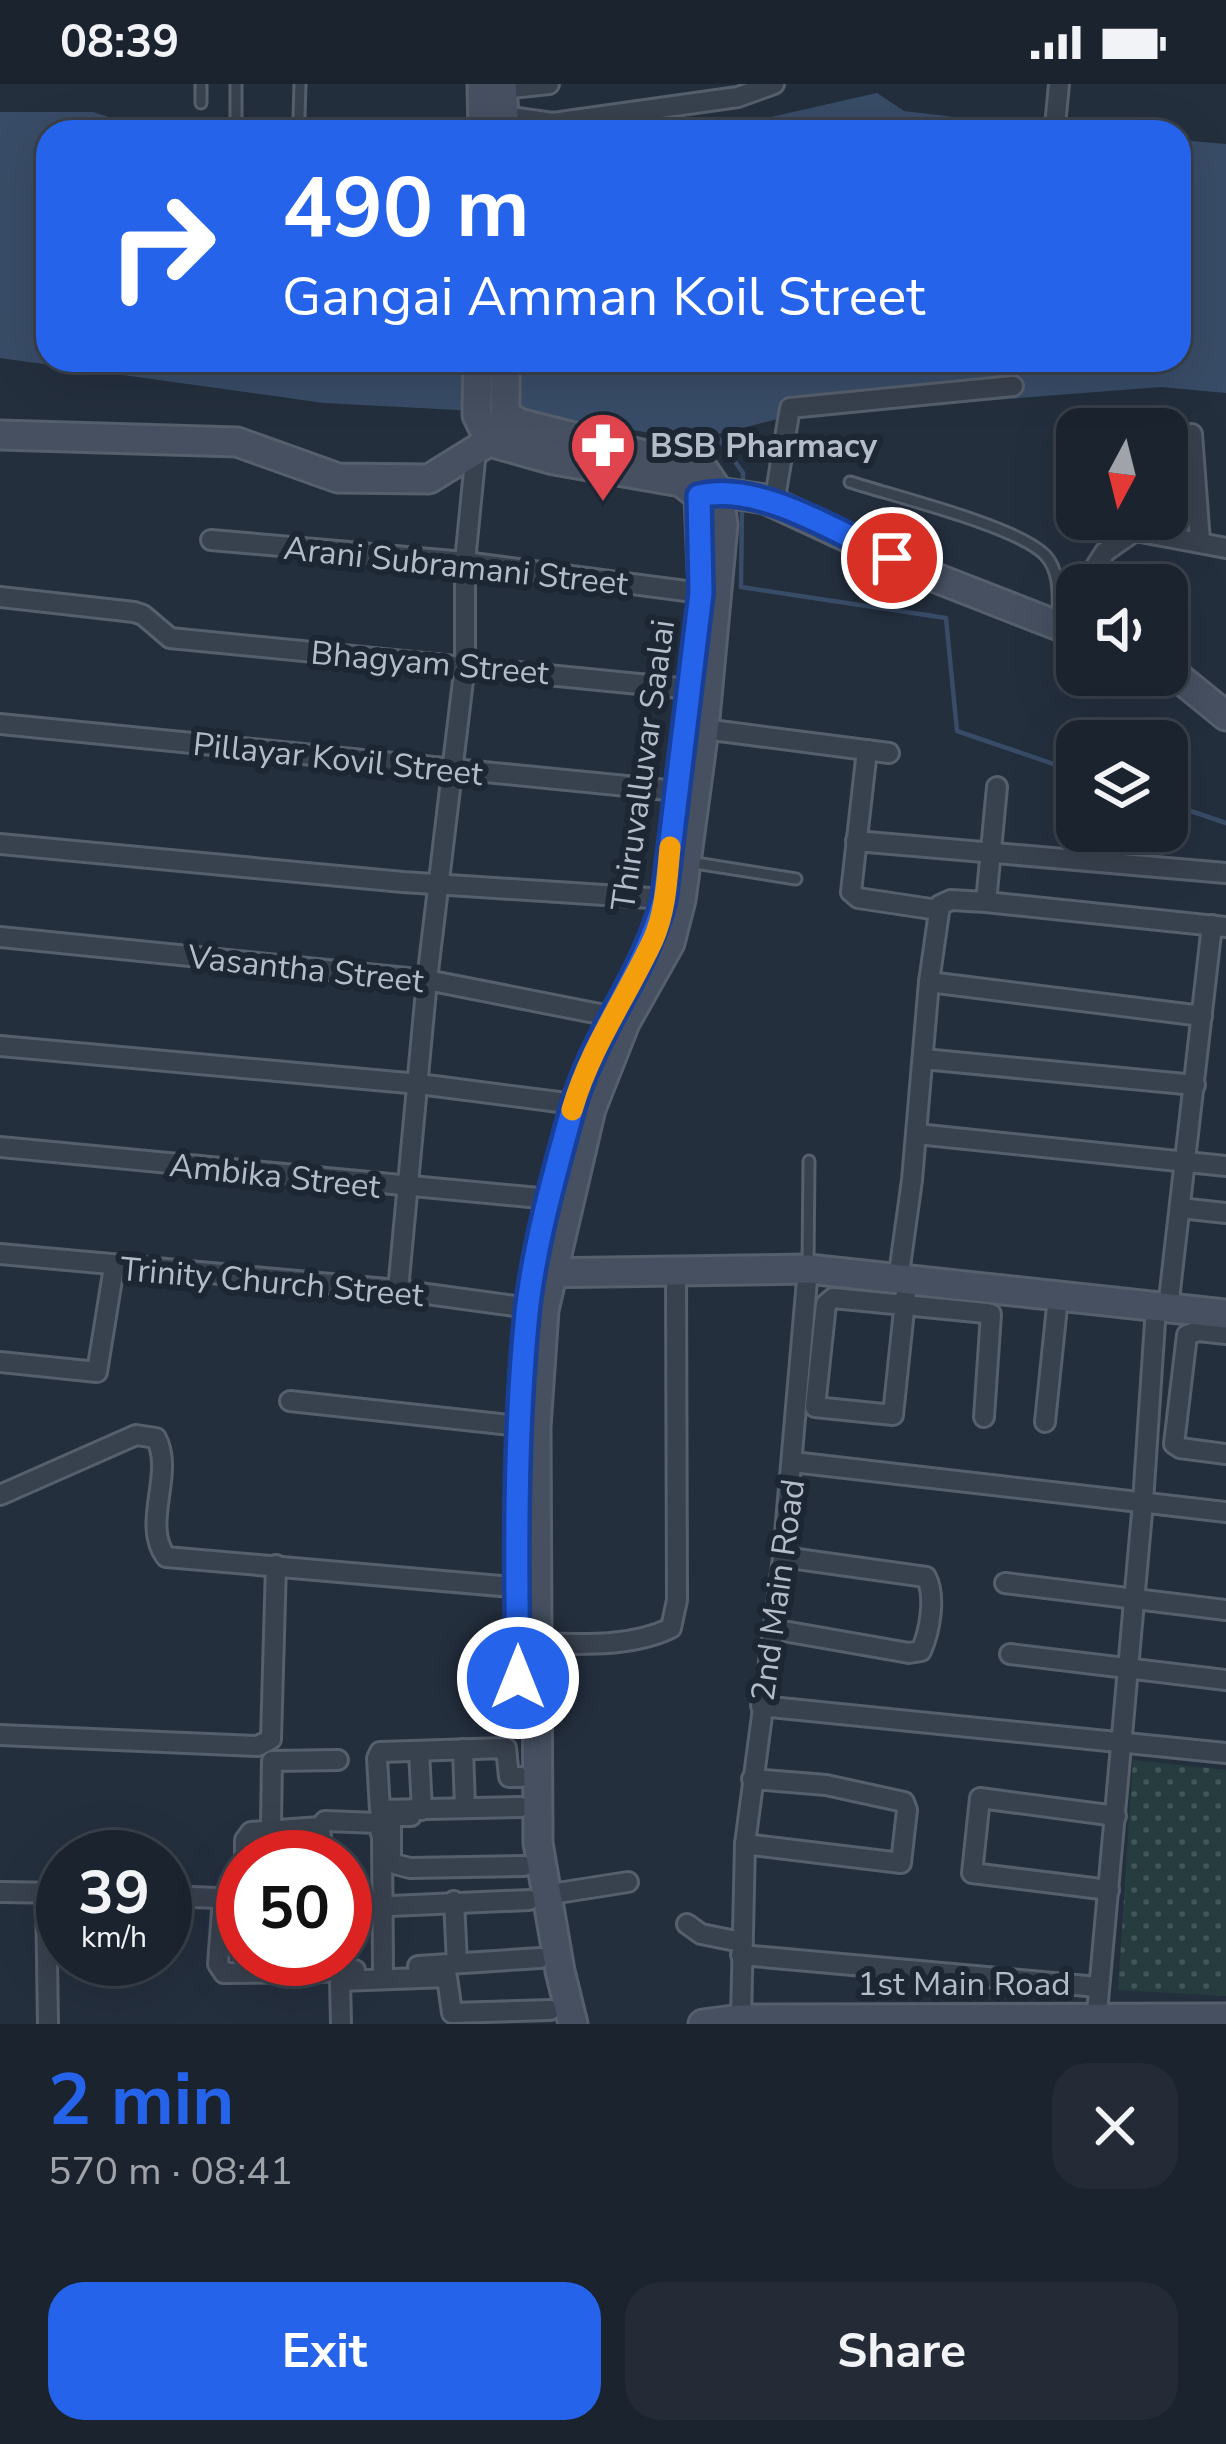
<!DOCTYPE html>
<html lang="en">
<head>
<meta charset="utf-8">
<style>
	:root { --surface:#1b232e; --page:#242b36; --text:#f1f3f6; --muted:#a0a4aa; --line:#39404a; --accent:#2563eb }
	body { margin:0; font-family:"Nunito Sans",sans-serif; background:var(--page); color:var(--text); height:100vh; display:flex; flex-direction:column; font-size:45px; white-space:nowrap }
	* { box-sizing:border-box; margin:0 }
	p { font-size:39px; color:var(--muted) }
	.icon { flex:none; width:66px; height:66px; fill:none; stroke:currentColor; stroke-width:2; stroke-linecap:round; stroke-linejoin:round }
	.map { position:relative; height:1940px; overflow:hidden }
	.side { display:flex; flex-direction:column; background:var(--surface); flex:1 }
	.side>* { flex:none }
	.banner { position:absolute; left:36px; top:36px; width:1155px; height:252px; border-radius:36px; box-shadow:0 12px 48px #0002,0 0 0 3px var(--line); background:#2563eb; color:#fff; overflow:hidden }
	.needle { width:78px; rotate:187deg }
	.controls { position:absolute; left:1056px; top:324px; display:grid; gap:24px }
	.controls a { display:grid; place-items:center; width:132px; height:132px; border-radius:24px; background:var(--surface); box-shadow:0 12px 48px #0002,0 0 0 3px var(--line); font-size:60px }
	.speed { position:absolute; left:36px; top:1746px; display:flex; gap:24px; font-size:60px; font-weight:700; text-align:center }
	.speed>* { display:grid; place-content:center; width:156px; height:156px; border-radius:50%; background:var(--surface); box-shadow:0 12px 48px #0002,0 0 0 3px var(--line); line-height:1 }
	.speed small { font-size:30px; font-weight:400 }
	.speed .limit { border:18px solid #d22; background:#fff; color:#111 }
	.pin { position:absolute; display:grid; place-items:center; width:102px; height:102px; color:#fff; margin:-51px; border:6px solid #fff; border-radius:50%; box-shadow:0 3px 12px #0007 }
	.me { position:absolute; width:132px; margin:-66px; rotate:0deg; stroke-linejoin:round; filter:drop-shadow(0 0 9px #0008) }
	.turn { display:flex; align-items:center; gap:42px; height:252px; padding:0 48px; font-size:54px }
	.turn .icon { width:156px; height:156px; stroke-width:2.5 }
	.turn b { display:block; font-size:84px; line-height:102px }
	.round { display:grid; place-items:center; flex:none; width:126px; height:126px; border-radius:36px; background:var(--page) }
	.head { display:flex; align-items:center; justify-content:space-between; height:204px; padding:0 48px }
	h1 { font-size:72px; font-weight:700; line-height:90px; color:var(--accent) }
	.cta { display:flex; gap:24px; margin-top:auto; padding:24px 48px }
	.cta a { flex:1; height:138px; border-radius:36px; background:var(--accent); color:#fff; font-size:48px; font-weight:700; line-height:138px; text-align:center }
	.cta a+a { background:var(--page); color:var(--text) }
	.status { display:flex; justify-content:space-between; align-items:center; height:84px; padding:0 60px; background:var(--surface); direction:ltr }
	.status svg { height:33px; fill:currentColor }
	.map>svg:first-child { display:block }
</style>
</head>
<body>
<div class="status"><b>08:39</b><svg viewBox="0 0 49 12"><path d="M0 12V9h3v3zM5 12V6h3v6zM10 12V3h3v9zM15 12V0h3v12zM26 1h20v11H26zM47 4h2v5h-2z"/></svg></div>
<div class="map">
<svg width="1226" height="1940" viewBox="0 0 1226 1940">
	<defs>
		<pattern id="park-dots" width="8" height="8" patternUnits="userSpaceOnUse" patternTransform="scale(3)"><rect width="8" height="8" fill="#263c3f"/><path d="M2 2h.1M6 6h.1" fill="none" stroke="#435659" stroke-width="1.8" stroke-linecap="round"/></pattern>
	</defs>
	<rect width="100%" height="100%" fill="#242f3e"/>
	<polygon fill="url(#park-dots)" points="1133,1676 1226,1686 1226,1912 1118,1906"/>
	<g fill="#394c67">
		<polygon points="877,9 904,27 1082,48 704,48"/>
		<polygon points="0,28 93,28 157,48 48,48 48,276 1179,276 1179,56 1226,60 1226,309 1161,303 790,332 694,356 534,330 324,319 0,274"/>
	</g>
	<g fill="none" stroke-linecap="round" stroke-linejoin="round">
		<g stroke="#394c67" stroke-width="4.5">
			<polyline points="714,348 743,389 743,399"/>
			<polyline points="742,423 741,503 946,534 957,647 1077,688"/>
			<polyline points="1167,719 1226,739"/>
		</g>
		<defs>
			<g id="lane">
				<polyline points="201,19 201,0"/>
				<polyline points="299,33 300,0"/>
				<polyline points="236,36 236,0"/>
				<path d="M850 398C893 412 1017 442 1045 471 1061 488 1058 514 1058 535"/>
				<polyline points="689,778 796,795"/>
				<polyline points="808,1180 809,1077"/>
			</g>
			<g id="street">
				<polyline points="502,5 549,0"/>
				<polyline points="503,32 553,39 738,13 774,0"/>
				<polyline points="1055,42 1059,0"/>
				<polyline points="1192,350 1200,458"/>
				<polyline points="774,420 790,324 1013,302"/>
				<polyline points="211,456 465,478 701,509"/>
				<polyline points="1084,501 1105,468 1135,447 1226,464"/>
				<polyline points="0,513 134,528 143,531 170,554 690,605"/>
				<polyline points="1058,541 1077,511"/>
				<polyline points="0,640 677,707"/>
				<polyline points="704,645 889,669"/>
				<polyline points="867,666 851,808 858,814 938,826"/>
				<polyline points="856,757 1226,789"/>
				<polyline points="0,760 403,798 681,816"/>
				<polyline points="986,818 997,703"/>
				<polyline points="0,853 427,896 610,932"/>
				<polyline points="929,898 1202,932"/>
				<polyline points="0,962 419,1000 574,1020"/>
				<polyline points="923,975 1195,1001"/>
				<polyline points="917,1050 1226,1082"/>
				<polyline points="0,1063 550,1115"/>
				<polyline points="1180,1124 1226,1129"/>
				<polyline points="0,1170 398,1206 544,1226"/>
				<polyline points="898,1197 912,1096 929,898 940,821 951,816 986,818 1226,843"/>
				<polyline points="907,1198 893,1331 815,1323 826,1220 833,1214 986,1229 991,1230 984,1333"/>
				<polyline points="398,1206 427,896 465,580 465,478 476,366"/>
				<polyline points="1168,1224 1212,841"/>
				<polyline points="1226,1250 1198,1247 1187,1251 1174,1360 1180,1364 1226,1370"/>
				<polyline points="0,1278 97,1288 114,1183"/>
				<polyline points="290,1317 519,1342"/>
				<polyline points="1045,1338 1058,1213"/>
				<polyline points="793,1378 1226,1428"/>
				<path d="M0 1411 136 1351 156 1354C175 1390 141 1439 166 1473L535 1505"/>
				<polyline points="1005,1499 1226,1526"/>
				<path d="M772 1545 909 1569 921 1567C930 1547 936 1512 926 1493L783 1473"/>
				<path d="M518 1559C567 1559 626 1566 671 1544L677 1516 676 1188"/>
				<polyline points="1010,1570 1226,1596"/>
				<polyline points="761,1622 1226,1669"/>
				<polyline points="0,1651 258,1662 271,1655 276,1481"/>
				<polyline points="463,1665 465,1724"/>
				<polyline points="419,1667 422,1726"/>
				<polyline points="521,1693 509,1693 506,1664 380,1668 377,1674 380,1726 521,1723"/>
				<polyline points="411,1732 396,1732 391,1737 391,1779 410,1784 524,1782"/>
				<polyline points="271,1738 272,1677 338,1676"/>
				<polyline points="320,1743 325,1737 378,1739 382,1753 383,1884"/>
				<polyline points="745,1760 901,1779 907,1726 904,1718 826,1701 752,1695"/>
				<polyline points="245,1773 245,1756 251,1748 320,1743 323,1773"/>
				<polyline points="1109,1806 972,1789 980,1714 1116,1732"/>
				<polyline points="0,1808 63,1809"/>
				<polyline points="46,1808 48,1940"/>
				<polyline points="545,1811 628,1798"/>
				<polyline points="165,1812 218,1814"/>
				<polyline points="454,1817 457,1879"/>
				<polyline points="243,1824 222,1827 218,1880 224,1889 318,1888 317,1875"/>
				<polyline points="345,1824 529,1816"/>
				<polyline points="687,1840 701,1850 741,1858"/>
				<polyline points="741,1871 1098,1903"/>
				<polyline points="418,1882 540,1874"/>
				<polyline points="318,1888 355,1886"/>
				<polyline points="741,1935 745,1760 783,1473 808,1185"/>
				<polyline points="341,1940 340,1897 447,1893 452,1929 550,1926"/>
				<polyline points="1096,1940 1143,1418 1156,1223"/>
			</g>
			<g id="secondary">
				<polyline points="482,0 483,48"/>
				<polyline points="502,0 505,48"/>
				<polyline points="478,276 477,331 490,358 554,376 681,398 699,412"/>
				<polyline points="505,276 505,330 519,339 704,386 719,408 723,441 704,645 681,816 670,859 625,939 591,1025 544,1226 536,1343 538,1759 560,1887 573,1940"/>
				<polyline points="0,351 237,358 338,394 429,395 519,339"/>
				<polyline points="702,411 719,408 765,415 931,492 1077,549"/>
				<polyline points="699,412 702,485"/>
				<polyline points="1167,584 1226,632"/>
				<polyline points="537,1189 808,1185 1226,1230"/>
				<polyline points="703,1940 741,1935 1226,1934"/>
			</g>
		</defs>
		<use href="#lane" stroke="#565f6c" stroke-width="15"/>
		<use href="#street" stroke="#565f6c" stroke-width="24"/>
		<use href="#secondary" stroke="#565f6c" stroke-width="33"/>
		<use href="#lane" stroke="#38414e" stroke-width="9"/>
		<use href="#street" stroke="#38414e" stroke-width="18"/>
		<use href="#secondary" stroke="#465061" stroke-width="27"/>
	</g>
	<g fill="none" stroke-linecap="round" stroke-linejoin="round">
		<defs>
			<path id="route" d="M518 1594C516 1473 515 1349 527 1229 534 1163 555 1088 573 1023 594 949 645 889 664 815L701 509 699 412C760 398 837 448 892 474"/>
		</defs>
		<use href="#route" stroke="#184099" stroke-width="30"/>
		<use href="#route" stroke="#2563eb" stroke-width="21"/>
		<path stroke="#f59e0b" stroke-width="21" d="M572 1026C590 964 626 914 653 856 666 827 667 794 670 763"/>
	</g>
	<defs>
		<symbol id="pharmacy-pin" viewBox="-11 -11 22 30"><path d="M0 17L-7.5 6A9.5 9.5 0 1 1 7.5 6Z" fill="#e0444e" stroke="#1d2633"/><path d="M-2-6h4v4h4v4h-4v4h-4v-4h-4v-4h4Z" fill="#fff"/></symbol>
	</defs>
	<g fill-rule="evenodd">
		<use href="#pharmacy-pin" x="565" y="323" width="76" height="104"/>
	</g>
	<g text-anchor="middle" stroke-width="12" stroke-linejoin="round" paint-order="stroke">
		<g font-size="33" font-weight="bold" fill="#b4bcc9" stroke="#1d2633" text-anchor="start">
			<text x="650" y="373">BSB Pharmacy</text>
		</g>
		<g font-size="33" fill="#b4bcc9" stroke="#1d2633">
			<text transform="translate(456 481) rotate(6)" y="12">Arani Subramani Street</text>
			<text transform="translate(430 578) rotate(5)" y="12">Bhagyam Street</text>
			<text transform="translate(338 674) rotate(6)" y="12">Pillayar Kovil Street</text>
			<text transform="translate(642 681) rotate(-82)" y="12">Thiruvalluvar Saalai</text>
			<text transform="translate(306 884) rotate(6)" y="12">Vasantha Street</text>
			<text transform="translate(275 1091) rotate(6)" y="12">Ambika Street</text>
			<text transform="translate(272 1197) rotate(5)" y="12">Trinity Church Street</text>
			<text transform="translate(777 1506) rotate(-82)" y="12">2nd Main Road</text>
			<text x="964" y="1911">1st Main Road</text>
		</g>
	</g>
</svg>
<div class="controls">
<a><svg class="needle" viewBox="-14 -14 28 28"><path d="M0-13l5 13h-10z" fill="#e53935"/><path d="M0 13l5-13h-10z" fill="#a0a4aa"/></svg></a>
<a><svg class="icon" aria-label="sound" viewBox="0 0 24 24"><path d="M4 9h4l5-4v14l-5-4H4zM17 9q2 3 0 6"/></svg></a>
<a><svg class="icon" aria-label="layers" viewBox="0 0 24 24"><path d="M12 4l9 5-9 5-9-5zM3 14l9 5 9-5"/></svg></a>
</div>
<div class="speed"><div>39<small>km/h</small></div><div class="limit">50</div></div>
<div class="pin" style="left:892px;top:474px;background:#d93025"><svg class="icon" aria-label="arrive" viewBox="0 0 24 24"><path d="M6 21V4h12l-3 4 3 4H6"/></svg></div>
<svg class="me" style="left:518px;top:1594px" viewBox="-20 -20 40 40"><circle r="17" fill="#2563eb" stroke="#fff" stroke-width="3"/><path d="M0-11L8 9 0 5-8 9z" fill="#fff"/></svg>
<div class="banner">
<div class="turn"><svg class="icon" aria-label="right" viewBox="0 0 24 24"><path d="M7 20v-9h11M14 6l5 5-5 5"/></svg><div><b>490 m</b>Gangai Amman Koil Street</div></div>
</div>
</div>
<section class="side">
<div class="head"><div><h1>2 min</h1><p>570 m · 08:41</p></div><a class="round"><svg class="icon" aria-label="close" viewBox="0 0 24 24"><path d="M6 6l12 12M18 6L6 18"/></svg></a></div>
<div class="cta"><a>Exit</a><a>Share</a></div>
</section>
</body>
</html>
